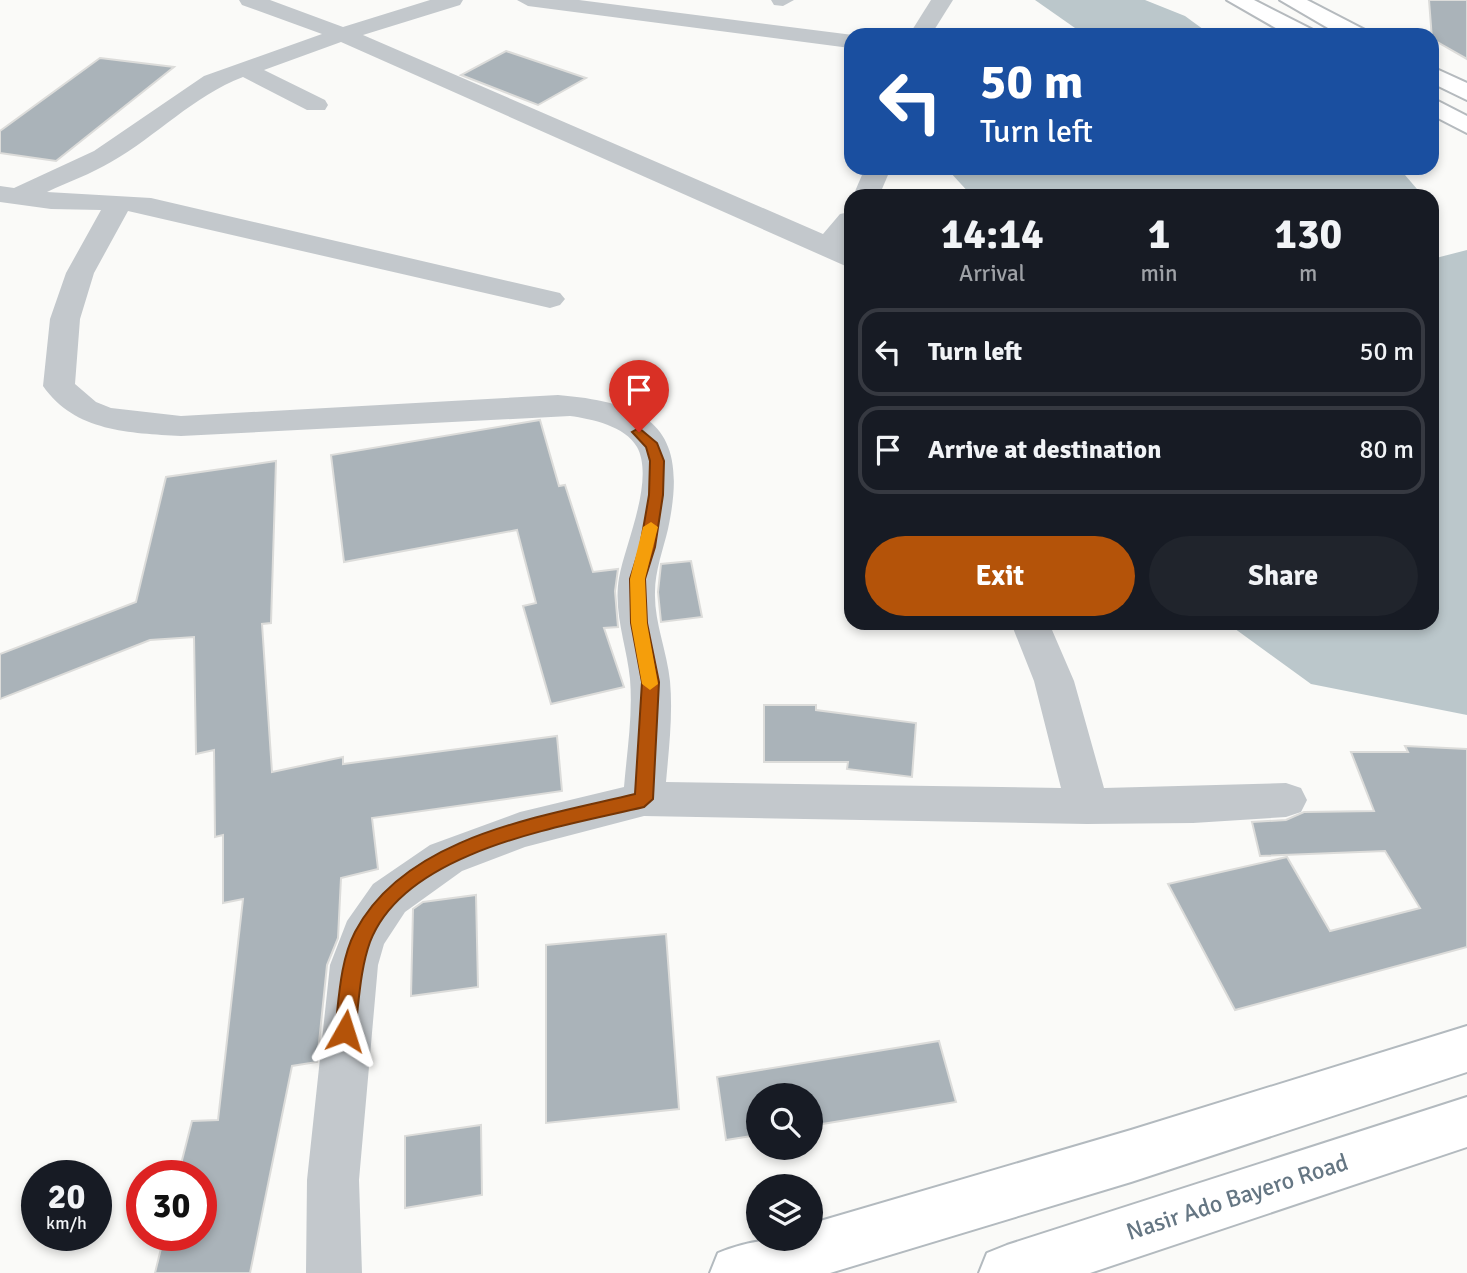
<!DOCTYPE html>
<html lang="en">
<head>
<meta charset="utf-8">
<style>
	:root { --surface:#171b24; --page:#20242c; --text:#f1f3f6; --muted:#9ea1a6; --line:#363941; --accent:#b45309 }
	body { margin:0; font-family:Signika,sans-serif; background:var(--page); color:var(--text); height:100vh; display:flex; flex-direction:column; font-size:26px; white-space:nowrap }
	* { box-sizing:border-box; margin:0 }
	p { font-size:23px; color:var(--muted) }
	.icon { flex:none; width:38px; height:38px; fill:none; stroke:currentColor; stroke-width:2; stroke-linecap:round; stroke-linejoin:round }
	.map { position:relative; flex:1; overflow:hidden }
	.details { position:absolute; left:844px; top:189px; width:595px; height:441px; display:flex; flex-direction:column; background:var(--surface); border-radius:21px; box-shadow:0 4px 10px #0003 }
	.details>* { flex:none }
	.guide { position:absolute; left:844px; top:28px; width:595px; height:147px; border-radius:21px; box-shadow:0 4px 10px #0003; background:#1a4fa0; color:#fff; overflow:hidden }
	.tools { position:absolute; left:746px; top:1083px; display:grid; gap:14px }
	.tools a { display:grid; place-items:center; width:77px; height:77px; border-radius:50%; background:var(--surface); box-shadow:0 4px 10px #0003; font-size:35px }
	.speed { position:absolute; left:21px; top:1160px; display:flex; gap:14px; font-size:35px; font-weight:700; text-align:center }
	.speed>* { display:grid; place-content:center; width:91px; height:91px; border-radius:50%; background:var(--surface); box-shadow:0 4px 10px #0003; line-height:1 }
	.speed small { font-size:18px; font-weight:400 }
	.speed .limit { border:10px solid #d22; background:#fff; color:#111 }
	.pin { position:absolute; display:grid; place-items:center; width:60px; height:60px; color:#fff; margin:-72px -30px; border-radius:50% 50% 50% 0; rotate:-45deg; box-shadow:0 0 7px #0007 }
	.pin .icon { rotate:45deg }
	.me { position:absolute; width:77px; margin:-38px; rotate:6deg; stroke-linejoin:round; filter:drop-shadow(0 0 5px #0008) }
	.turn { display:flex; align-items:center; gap:24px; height:147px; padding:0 21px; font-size:32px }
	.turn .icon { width:91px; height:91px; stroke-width:2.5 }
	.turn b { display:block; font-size:49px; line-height:60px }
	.eta { display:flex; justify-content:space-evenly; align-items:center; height:119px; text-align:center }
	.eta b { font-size:42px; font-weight:700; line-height:49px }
	.action { display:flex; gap:14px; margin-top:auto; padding:14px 21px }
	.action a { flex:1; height:80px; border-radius:42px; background:var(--accent); color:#fff; font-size:28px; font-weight:700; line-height:80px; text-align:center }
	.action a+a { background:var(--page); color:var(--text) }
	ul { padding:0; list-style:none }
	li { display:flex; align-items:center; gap:21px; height:88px; margin:0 14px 10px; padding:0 7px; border:4px solid var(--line); border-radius:21px }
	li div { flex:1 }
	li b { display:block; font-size:26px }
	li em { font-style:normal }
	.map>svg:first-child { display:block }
</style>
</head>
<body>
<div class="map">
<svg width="1467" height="1273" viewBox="0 0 1467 1273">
	<rect width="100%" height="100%" fill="#fafaf8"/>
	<g fill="#bbc7cb">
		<polygon points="1035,0 1145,0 1185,16 1211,35 1085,35"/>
		<polygon points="950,168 1399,168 1423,196 972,196 949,171"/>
		<polygon points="1467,250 1467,715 1311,684 1227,623 1432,623 1432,259"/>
	</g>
	<g fill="#aab3b9" stroke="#dcdcda" stroke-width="2">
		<polygon points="1429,0 1467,0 1467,59 1432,39"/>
		<polygon points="506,51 586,78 538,105 461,75"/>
		<polygon points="100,58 174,67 56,161 0,153 0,131"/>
		<polygon points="540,420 559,486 565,485 593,572 618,569 615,591 618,627 604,628 624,687 551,704 523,606 536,603 517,530 344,562 331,455"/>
		<polygon points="276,461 271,623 262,624 272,772 343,757 343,764 557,736 562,791 372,818 378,869 341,878 338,938 327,965 317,1062 292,1066 250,1273 155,1273 164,1236 201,1236 201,1176 178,1176 192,1121 218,1120 243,899 223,903 223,835 215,837 214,750 196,754 194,637 150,640 0,699 0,654 136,602 166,477"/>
		<polygon points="691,561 702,617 661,622 658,592 661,564"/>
		<polygon points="764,705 816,705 816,710 916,723 912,777 847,769 848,762 764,762"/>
		<polygon points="1405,746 1467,749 1467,947 1235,1010 1168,884 1287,857 1330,931 1420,908 1385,851 1260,856 1252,822 1286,820 1304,812 1374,811 1351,752 1408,752"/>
		<polygon points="476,895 478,987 411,996 413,909 423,902"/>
		<polygon points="666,934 679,1109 546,1123 546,945"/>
		<polygon points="939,1041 956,1102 810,1126 810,1096 758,1096 758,1135 726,1140 717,1077"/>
		<polygon points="481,1125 482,1195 405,1208 405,1136"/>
	</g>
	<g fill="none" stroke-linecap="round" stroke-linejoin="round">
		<defs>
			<g id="secondary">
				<path d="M1467 1026V1072L1131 1182 830 1273H710L718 1253C752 1239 774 1239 810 1239V1224L1131 1130Z"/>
				<polygon points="1467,1097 1467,1147 1090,1273 979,1273 987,1253 1007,1245"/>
			</g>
			<g id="primary">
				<polygon points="1227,0 1254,0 1313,30 1316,35 1288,35"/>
				<polygon points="1280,0 1307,0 1365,30 1368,35 1340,35"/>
				<polygon points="1432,67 1467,83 1467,100 1432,83"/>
				<polygon points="1432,98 1467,116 1467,133 1432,115"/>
			</g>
		</defs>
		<use href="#secondary" stroke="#b3babf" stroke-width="4"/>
		<use href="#primary" stroke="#b5babe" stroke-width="4"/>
		<g fill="#c3c8cc" fill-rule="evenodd">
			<path d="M239 0H270L343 27 430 0H463L460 5 363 35 823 234 840 214 850 212V236L844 244 850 248V268L341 42 264 70 325 100 328 105 325 110H307L243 77C193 96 157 136 111 162 91 174 68 182 47 192L151 198 560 293 565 299 560 305 550 308 128 211 94 273 80 319 75 384 96 402 111 408 181 416 558 395C654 403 689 431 668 529 663 550 655 571 655 592 654 622 667 651 670 681 673 714 669 748 666 782L1061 788 1034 681 1011 623H1049L1074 681 1104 788 1286 783 1301 788 1307 800 1301 812 1286 817 1193 823 1087 824 644 816 525 847 462 871 405 912 384 944 378 965 359 1180 362 1273H306L307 1180 330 965 347 921 373 884 430 845 520 812 624 787C627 751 633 715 630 679 627 646 613 613 619 578 625 544 655 480 637 447 625 426 592 419 570 416L181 436C130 433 75 432 43 386L50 319 66 273 101 210 51 209 0 202V186L14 188 94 151 204 76 322 34 242 5Z"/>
			<polygon points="517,0 579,0 853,35 850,35 850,48 528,6"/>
			<polygon points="771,0 794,0 783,6 774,5"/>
			<polygon points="931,0 953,0 931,35 909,35"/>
			<polygon points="865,168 891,168 879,196 853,196"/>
		</g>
		<use href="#secondary" fill="#fff" fill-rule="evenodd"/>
		<use href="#primary" fill="#fff" fill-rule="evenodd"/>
	</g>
	<path fill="#b45309" stroke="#753606" stroke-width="2" d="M639 428 657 443 664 461 663 495 655 547 645 579 647 623 659 682 653 799 644 807C561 827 405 850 370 942 360 970 359 1002 355 1031L352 1038 345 1041 338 1038 335 1031C339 999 340 961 355 932 405 836 540 817 635 794L642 682 631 623 630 579 640 547 649 495 650 461 646 447 632 432Z"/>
	<polygon fill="#f59e0b" points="651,522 658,527 645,579 647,623 658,684 650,690 642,684 631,623 630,579 643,527"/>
	<g text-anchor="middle" stroke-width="7" stroke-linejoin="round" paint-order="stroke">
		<g font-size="24" fill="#657683" stroke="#fff">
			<text transform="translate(1237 1197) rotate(-18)" y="8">Nasir Ado Bayero Road</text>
		</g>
	</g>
</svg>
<div class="tools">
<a><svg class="icon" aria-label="search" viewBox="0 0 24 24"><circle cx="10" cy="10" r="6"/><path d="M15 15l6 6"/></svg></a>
<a><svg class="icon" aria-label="layers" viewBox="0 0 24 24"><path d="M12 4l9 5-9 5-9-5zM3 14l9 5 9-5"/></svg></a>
</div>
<div class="speed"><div>20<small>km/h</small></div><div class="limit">30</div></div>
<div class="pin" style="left:639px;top:432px;background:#d93025"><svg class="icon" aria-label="arrive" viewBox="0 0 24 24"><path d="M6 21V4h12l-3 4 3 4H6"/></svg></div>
<svg class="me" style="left:345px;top:1031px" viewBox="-20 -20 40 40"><path d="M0-17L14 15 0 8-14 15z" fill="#b45309" stroke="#fff" stroke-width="4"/></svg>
<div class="guide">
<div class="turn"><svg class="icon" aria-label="left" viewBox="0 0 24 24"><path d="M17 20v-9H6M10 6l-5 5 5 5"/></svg><div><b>50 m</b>Turn left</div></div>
</div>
<section class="details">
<div class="eta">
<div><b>14:14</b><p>Arrival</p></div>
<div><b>1</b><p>min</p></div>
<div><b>130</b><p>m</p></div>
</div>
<ul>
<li><svg class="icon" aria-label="left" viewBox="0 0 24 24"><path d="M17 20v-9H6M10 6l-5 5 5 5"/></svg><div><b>Turn left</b></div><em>50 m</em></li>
<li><svg class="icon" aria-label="arrive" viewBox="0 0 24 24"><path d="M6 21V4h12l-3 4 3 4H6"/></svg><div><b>Arrive at destination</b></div><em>80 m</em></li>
</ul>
<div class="action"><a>Exit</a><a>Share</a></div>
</section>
</div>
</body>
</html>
